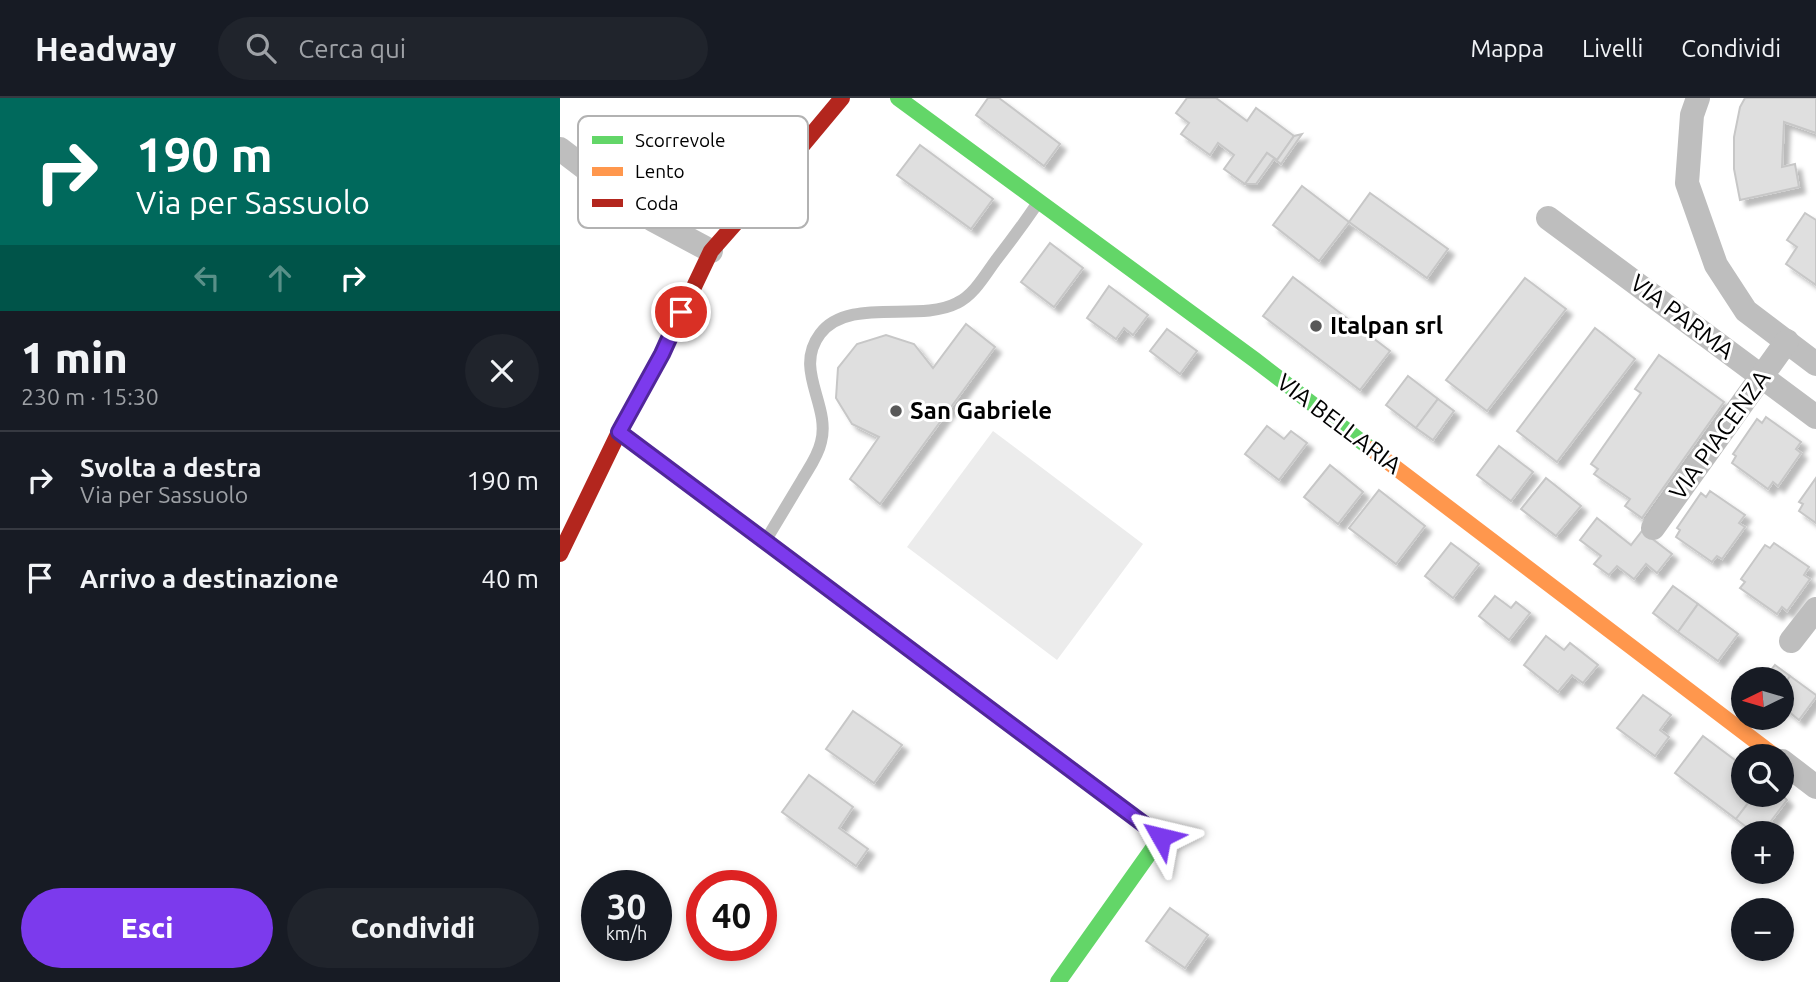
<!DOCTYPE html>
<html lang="it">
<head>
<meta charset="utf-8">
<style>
	:root { --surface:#171b24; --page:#20242c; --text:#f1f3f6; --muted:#9ea1a6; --line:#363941; --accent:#7c3aed }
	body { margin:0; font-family:Ubuntu,sans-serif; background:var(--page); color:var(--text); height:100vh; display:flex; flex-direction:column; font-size:26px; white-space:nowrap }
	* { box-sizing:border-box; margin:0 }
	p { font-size:23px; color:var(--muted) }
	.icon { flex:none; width:38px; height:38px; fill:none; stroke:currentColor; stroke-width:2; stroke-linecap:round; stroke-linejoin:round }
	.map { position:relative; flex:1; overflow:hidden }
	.details { display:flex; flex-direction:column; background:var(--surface); width:560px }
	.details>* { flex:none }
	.top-card { background:#00695c; color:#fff; overflow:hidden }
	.needle { width:46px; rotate:265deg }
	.fabs { position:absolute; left:1171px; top:569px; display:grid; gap:14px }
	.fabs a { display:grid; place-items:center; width:63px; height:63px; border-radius:50%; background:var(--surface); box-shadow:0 4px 10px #0003; font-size:35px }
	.speed { position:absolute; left:21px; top:772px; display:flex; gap:14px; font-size:35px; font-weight:700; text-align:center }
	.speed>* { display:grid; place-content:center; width:91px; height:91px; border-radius:50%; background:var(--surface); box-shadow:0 4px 10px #0003; line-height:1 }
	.speed small { font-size:18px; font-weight:400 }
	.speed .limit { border:10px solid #d22; background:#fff; color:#111 }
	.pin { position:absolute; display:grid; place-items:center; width:60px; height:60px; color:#fff; margin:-30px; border:4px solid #fff; border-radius:50%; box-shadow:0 2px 7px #0007 }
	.me { position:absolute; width:77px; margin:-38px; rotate:307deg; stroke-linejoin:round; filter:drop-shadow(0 0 5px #0008) }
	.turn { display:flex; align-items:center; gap:24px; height:147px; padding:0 21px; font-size:32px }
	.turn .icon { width:91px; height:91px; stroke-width:2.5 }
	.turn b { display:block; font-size:49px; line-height:60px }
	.lanes { display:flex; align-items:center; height:66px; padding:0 21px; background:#0003; justify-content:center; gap:35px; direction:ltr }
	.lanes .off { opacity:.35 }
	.round { display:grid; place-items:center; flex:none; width:74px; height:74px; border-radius:37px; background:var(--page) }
	.head { display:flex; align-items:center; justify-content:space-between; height:119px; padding:0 21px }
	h1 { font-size:42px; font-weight:800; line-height:52px }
	.primary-button { display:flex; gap:14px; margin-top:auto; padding:14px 21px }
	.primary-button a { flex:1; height:80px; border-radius:42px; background:var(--accent); color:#fff; font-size:28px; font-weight:800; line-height:80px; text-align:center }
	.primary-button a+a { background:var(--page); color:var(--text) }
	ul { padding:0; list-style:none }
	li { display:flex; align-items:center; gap:21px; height:98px; padding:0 21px; border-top:2px solid var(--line) }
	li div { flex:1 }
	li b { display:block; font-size:26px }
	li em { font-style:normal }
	header { display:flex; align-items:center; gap:42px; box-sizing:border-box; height:98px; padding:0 35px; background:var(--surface); border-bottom:2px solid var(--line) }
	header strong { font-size:33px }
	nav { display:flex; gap:38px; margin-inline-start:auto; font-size:24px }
	.search { width:490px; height:63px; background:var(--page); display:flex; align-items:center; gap:18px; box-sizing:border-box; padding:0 24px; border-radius:38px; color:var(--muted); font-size:26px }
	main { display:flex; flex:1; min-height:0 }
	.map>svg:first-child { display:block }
</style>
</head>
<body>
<header>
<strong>Headway</strong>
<div class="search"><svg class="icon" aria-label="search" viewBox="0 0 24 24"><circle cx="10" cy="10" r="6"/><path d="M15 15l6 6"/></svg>Cerca qui</div>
<nav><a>Mappa</a><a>Livelli</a><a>Condividi</a></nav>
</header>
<main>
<section class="details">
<div class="top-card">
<div class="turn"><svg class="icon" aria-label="right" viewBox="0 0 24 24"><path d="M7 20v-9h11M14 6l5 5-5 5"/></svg><div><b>190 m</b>Via per Sassuolo</div></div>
<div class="lanes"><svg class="icon off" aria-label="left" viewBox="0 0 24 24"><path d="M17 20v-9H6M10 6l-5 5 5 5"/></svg><svg class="icon off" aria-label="ahead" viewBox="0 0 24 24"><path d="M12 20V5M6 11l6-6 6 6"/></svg><svg class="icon" aria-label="right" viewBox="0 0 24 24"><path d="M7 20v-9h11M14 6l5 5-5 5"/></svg></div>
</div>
<div class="head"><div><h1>1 min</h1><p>230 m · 15:30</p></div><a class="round"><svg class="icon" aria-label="close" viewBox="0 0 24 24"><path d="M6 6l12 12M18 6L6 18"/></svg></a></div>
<ul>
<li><svg class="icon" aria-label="right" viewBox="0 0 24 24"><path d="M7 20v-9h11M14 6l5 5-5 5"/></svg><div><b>Svolta a destra</b><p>Via per Sassuolo</p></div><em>190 m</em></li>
<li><svg class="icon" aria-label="arrive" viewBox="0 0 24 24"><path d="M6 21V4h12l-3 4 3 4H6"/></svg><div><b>Arrivo a destinazione</b></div><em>40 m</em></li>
</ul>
<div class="primary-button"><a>Esci</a><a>Condividi</a></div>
</section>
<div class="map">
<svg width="1256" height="884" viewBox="0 0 1256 884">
	<defs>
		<filter id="shadow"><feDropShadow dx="6" dy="6" stdDeviation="2" flood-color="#0004"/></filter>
	</defs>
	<rect width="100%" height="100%" fill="#fff"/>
	<polygon fill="#ececec" points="433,333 583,446 497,562 347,449"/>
	<g fill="#dfdfdf" stroke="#c7c7c7" stroke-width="2" filter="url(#shadow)">
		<polygon points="428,0 439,0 500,46 484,68 416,17"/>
		<polygon points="627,0 656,0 687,23 696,10 734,38 717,62 707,55 685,86 664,71 674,57 658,45 650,57 621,36 629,25 616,15"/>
		<polygon points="1185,0 1256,0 1256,35 1224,24 1222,69 1235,66 1239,89 1180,102 1174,71 1174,39 1180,9"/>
		<polygon points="742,36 721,66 714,61 696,86 685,86 707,55 717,62 734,38"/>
		<polygon points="360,47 433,101 411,131 337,77"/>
		<polygon points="742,88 789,124 759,163 713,127"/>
		<polygon points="810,95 888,151 867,180 789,124"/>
		<polygon points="1245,115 1256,122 1256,187 1226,166 1237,149 1227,142"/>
		<polygon points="490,145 523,170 494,209 461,184"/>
		<polygon points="733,179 830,253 800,292 703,218"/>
		<polygon points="965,180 1006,211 927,313 886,282"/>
		<polygon points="549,188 588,217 573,237 564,230 556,241 527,220"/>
		<polygon points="406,226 435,249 320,406 290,381 319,339 292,326 276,300 278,270 297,246 326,237 354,246 373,270"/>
		<polygon points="1035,230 1075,261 997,364 957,333"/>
		<polygon points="607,231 637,253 620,276 590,253"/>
		<polygon points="1099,257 1164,304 1082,420 1065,408 1070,401 1034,376 1038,371 1031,366 1081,295 1075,291"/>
		<polygon points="848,278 878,301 856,330 826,307"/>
		<polygon points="878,301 894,313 873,342 856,330"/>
		<polygon points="1206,319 1241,344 1236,351 1241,355 1218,388 1213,384 1208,391 1172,365 1176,358 1173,356 1197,321 1202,325"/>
		<polygon points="707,328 724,341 731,333 747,345 719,382 685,356"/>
		<polygon points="939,348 973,374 951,403 917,377"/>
		<polygon points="770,367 803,394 778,426 744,399"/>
		<polygon points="986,380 1021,408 996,438 961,411"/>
		<polygon points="1256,380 1256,425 1239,413 1243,406 1239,404"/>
		<polygon points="819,392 865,428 836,466 789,430"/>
		<polygon points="1150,393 1185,417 1179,425 1185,429 1162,461 1157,458 1152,464 1116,439 1120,432 1117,430 1141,395 1146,399"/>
		<polygon points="1037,420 1071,447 1082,433 1112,456 1097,475 1086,466 1074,481 1057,468 1049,477 1034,466 1041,458 1020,442"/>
		<polygon points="891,445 919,466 893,500 865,478"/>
		<polygon points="1214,445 1249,469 1244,477 1250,481 1227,513 1222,509 1217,516 1180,490 1185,484 1181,481 1205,447 1210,450"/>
		<polygon points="1113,488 1138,506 1118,534 1093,515"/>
		<polygon points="935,498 951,510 956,504 970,515 949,542 919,518"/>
		<polygon points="1138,506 1178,536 1158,563 1118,534"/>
		<polygon points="986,538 1004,552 1010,545 1038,567 1023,585 1012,577 998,594 964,567"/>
		<polygon points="1215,567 1230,578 1222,590 1222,581 1204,581"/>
		<polygon points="1230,578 1256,597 1256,599 1239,622 1222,608 1222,590"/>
		<polygon points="1083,597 1111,617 1100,632 1109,639 1095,658 1057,630"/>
		<polygon points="293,613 342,647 314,685 266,651"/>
		<polygon points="1143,638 1183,668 1183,696 1195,696 1176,721 1115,675"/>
		<polygon points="249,677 293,709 279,730 308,751 296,768 222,714"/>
		<polygon points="1195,696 1221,696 1227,702 1202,735 1194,735 1176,721"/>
		<polygon points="610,810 648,837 625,870 586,843"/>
	</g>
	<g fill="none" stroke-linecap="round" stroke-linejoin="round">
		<path stroke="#bebebe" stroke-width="12" d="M206 442C218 422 230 402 242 382 249 370 258 358 261 344 271 307 233 272 260 236 288 198 359 225 397 205 414 197 425 177 436 162 450 144 464 125 477 106"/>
		<g stroke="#bebebe" stroke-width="24">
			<polyline points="1138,0 1132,17 1127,85 1156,167 1186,213 1256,266"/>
			<polyline points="0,51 93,122 151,153"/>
			<polyline points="988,120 1256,319"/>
			<polyline points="1093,430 1227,243"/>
			<polyline points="1231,543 1256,511"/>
			<polyline points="1222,663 1256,689"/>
		</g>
		<g stroke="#63d668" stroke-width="16">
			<polyline points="338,0 695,262 811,351"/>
			<polyline points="412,598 601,739 498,884"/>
		</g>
		<g stroke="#ff974d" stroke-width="16">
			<polyline points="59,334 412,598"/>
			<polyline points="811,351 1215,658"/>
		</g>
		<polyline stroke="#b3261e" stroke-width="16" points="0,456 59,334 102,256 151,153 211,85 282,0"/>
	</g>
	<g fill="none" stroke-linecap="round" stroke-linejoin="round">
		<defs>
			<polyline id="route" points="121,214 102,256 59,334 601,739"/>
		</defs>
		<use href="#route" stroke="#51269a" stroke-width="18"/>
		<use href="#route" stroke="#7c3aed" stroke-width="12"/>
	</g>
	<g fill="#595959" stroke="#fff" stroke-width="2.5">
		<circle cx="756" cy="228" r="7"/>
		<circle cx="336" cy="313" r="7"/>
	</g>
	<g text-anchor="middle" stroke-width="6" stroke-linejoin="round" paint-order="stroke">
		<g font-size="24" fill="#000" stroke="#fff">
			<text transform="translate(1122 219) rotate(37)" y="8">VIA PARMA</text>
			<text transform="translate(779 326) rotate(37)" y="8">VIA BELLARIA</text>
			<text transform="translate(1160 337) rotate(-54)" y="8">VIA PIACENZA</text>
		</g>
		<g font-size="24" font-weight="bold" fill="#000" stroke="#fff" text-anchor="start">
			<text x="770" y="236">Italpan srl</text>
			<text x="350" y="321">San Gabriele</text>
		</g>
	</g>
	<rect x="18" y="18" width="230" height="112" rx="10" fill="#fff" stroke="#b2b2b2" stroke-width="2"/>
	<rect x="32" y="38" width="31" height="8" fill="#63d668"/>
	<rect x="32" y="69" width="31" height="9" fill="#ff974d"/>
	<rect x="32" y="101" width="31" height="8" fill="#b3261e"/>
	<g font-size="19" fill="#000">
		<text x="75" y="49">Scorrevole</text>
		<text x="75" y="80">Lento</text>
		<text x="75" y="112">Coda</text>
	</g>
</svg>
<div class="fabs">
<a><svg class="needle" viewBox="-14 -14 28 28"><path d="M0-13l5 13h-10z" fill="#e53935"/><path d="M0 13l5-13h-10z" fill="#9ea1a6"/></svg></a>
<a><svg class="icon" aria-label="search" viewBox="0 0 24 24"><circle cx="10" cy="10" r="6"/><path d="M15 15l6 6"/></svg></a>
<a>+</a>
<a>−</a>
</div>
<div class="speed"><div>30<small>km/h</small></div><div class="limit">40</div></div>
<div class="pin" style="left:121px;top:214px;background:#d93025"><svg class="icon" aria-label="arrive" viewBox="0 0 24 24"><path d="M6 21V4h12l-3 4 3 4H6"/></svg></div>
<svg class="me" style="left:601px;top:739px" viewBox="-20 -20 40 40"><path d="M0-17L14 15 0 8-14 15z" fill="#7c3aed" stroke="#fff" stroke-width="4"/></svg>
</div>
</main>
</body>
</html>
